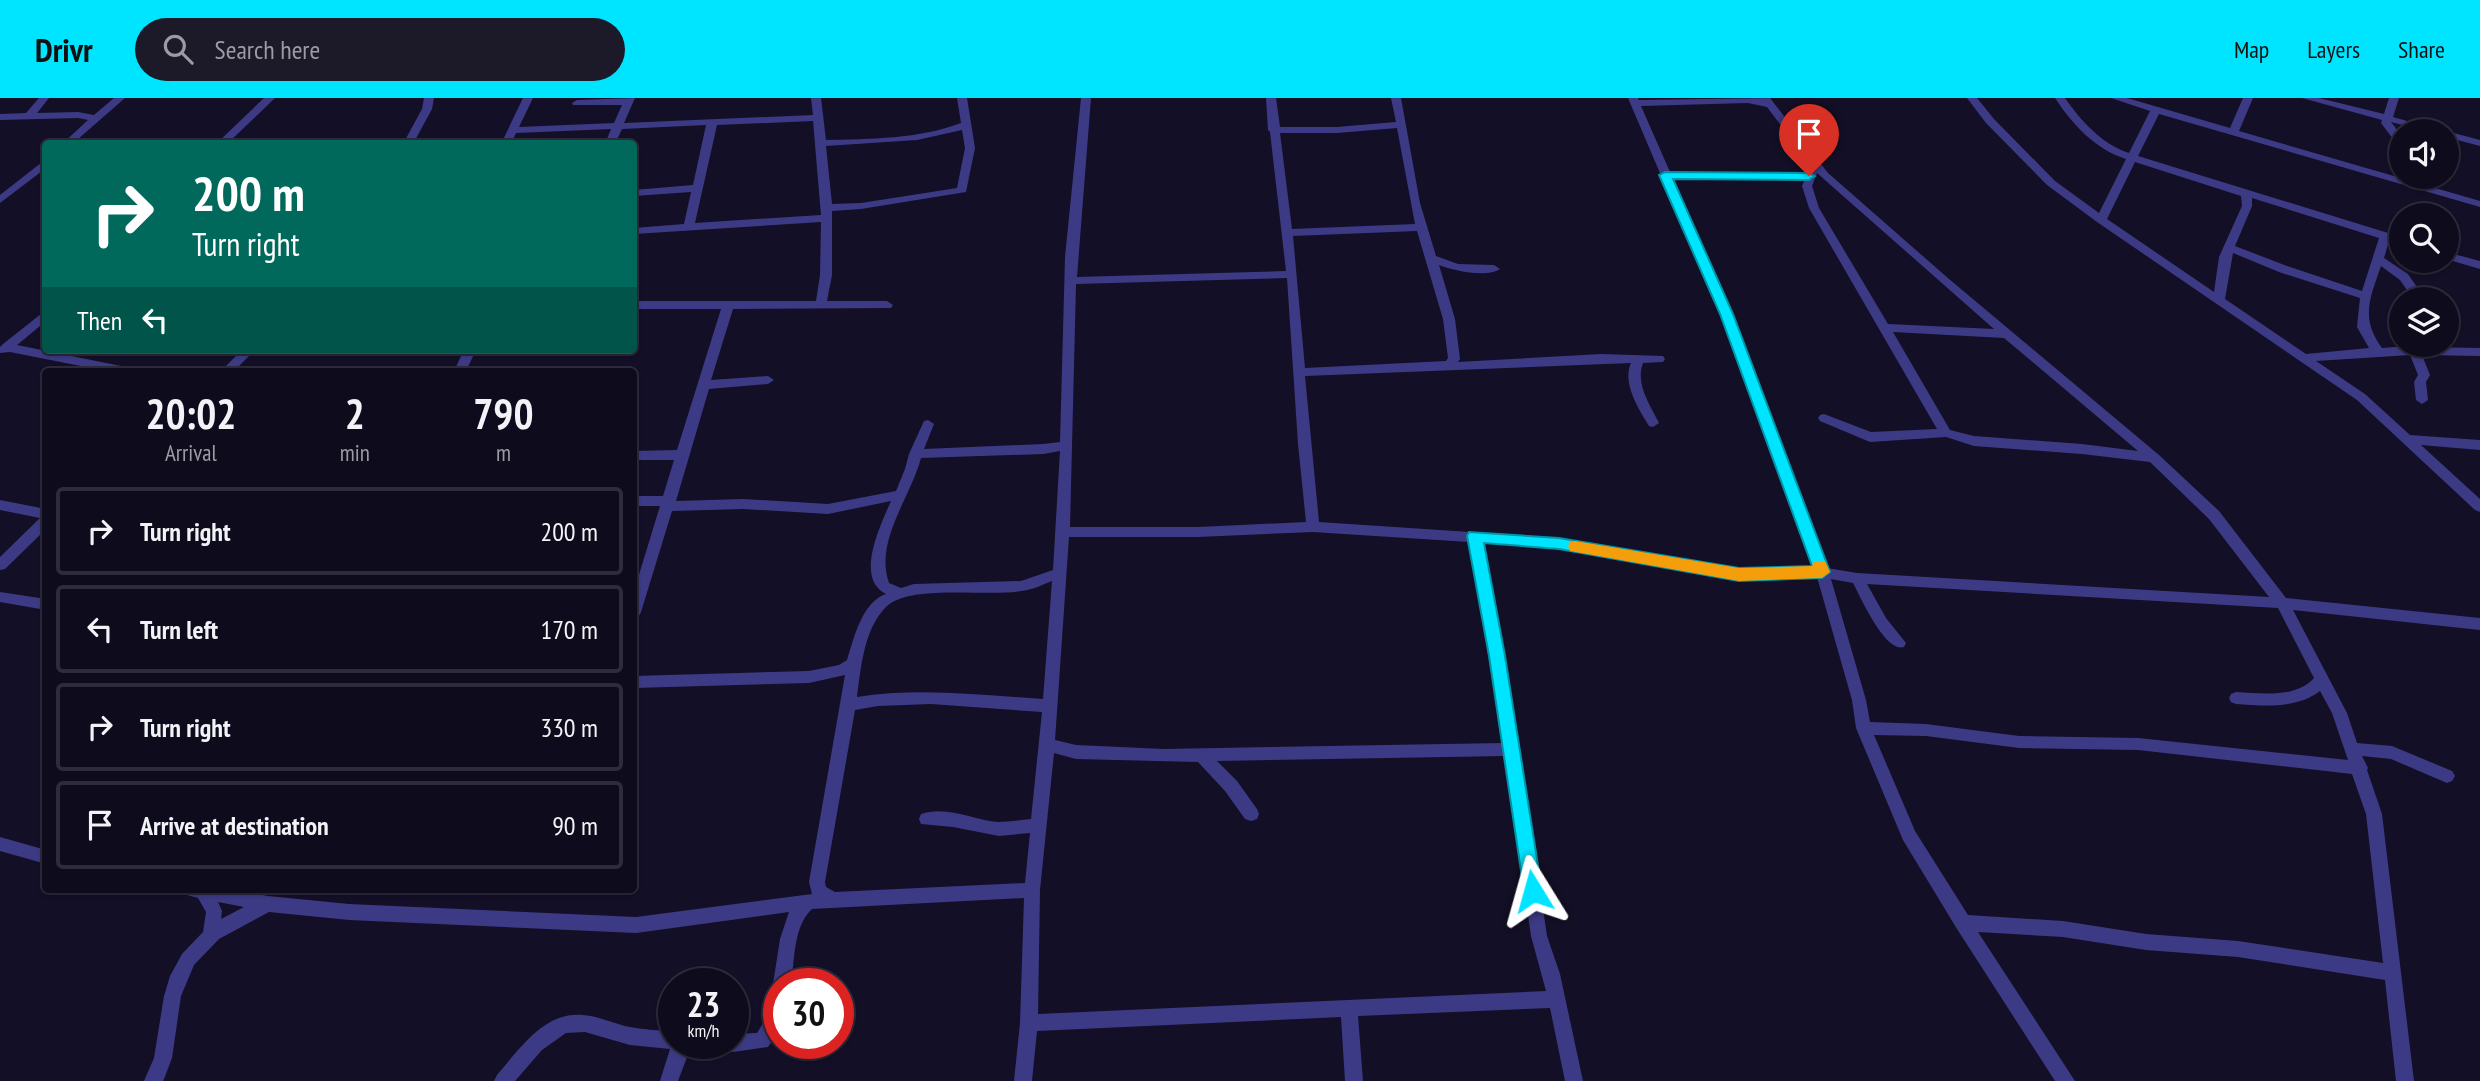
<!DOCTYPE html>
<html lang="en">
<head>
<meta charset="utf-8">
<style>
	:root { --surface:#0e0b1c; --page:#1c1929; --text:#f1f3f6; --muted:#9b9ba3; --line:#2e2b3b; --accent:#00e5ff }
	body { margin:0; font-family:"PT Sans Narrow",sans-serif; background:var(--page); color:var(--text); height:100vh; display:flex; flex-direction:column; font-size:26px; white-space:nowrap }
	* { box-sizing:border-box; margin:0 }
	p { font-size:23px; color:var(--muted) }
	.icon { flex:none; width:38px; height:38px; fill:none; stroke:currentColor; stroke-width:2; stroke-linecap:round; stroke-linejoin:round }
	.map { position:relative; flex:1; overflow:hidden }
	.side { position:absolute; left:42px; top:270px; width:595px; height:525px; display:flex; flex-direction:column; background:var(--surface); border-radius:7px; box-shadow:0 2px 5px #0004,0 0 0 2px var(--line) }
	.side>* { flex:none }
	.top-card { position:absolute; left:42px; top:42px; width:595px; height:214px; border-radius:7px; box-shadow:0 2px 5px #0004,0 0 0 2px var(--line); background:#00695c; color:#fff; overflow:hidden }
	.controls { position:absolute; left:2389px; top:21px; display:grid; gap:14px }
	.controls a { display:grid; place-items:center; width:70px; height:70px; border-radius:50%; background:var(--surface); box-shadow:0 2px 5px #0004,0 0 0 2px var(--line); font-size:35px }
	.speed { position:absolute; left:658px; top:870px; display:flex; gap:14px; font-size:35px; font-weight:700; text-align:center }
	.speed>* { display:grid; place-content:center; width:91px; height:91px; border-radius:50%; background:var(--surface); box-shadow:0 2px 5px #0004,0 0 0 2px var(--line); line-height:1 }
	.speed small { font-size:18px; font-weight:400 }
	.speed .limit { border:10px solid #d22; background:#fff; color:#111 }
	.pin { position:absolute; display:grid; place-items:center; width:60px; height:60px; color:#fff; margin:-72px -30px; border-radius:50% 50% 50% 0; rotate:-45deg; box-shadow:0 0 7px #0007 }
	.pin .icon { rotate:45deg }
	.me { position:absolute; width:77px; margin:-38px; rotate:352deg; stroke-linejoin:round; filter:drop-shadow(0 0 5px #0008) }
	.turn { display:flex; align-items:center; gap:24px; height:147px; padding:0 35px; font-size:32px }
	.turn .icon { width:91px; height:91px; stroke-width:2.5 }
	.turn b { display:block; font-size:49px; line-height:60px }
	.then { display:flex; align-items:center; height:66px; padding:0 35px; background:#0003; gap:14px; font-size:26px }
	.eta { display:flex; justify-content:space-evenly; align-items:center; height:119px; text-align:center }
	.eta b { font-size:42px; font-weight:600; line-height:49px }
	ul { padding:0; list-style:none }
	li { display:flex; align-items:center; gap:21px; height:88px; margin:0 14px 10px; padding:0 21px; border:4px solid var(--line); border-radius:7px }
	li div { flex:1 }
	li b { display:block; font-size:26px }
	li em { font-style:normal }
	header { display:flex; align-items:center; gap:42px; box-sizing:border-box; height:98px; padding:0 35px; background:var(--accent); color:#111 }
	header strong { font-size:33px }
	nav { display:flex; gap:38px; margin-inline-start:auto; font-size:24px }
	.search { width:490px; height:63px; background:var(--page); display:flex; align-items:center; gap:18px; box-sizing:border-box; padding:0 24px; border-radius:38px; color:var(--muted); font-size:26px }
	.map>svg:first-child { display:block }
</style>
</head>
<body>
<header>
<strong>Drivr</strong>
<div class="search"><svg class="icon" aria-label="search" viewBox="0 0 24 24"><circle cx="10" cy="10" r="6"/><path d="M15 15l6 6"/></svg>Search here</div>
<nav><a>Map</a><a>Layers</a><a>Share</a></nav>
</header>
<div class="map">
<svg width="2480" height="983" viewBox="0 0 2480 983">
	<rect width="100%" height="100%" fill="#130f26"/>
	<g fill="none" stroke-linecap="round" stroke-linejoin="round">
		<g fill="#3d3a85" fill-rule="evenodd">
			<polygon points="39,0 49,0 37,15 78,14 94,17 114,0 125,0 78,41 104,43 109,46 62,46 88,22 78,20 0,22 0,16 26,15"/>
			<polygon points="264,0 275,0 227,46 216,46"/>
			<polygon points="424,0 434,0 432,11 413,46 403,46 422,11"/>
			<path d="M523 0H533L519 29 614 25 622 7H573L572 5 577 2 635 0 624 25 813 17 811 0H821L826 42C870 41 919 41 961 25L957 0H967L975 50 966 94 861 111 832 113V177L827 203H887L893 207 891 210 733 211 711 282 768 278 774 282 768 286 709 291 676 403 743 401 828 406 896 393 905 371 909 356 924 323 928 322 934 326 924 351 1043 346 1060 344 1065 159 1081 0H1091L1077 179 1286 173 1270 34 1268 32 1266 0H1276L1280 29H1337L1396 24 1391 0H1401L1420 105 1436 158 1458 166 1494 167 1500 171C1487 180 1454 173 1439 167L1455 221 1460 261 1458 264 1601 256 1663 258 1665 261 1663 264 1643 265C1635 286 1650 307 1659 325L1653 329 1649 328C1638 310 1622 285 1631 265L1305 278 1319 424 1559 440 1739 471 1813 469 1720 216 1628 0H1638L1639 2 1770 0 1828 75 1949 181 2159 357 2219 413 2286 500 2480 520V532L2293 512 2347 615 2357 645 2392 648 2452 673 2455 678 2452 683 2447 685 2391 661 2362 658 2368 670 2367 672 2382 716 2414 983H2396L2385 882 2238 859 2146 852 2063 839 1978 834 2075 983H2055L1957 831 1903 742 1856 630 1852 602 1817 479 1739 481 1559 450 1483 445 1520 651 1547 838 1560 876 1583 983H1565L1550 910 1358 918 1363 983H1345L1341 919 1037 933 1032 983H1014L1020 925 1024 800 812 811C793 829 795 861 791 886H779V893L773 886 780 841 789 814 636 835 349 822 269 814 219 841 194 867 181 898 172 960 164 981 163 983H144L154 960 164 898 170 878 182 856 203 834 206 814 198 800 183 796 181 791H229L268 798 349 806 636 819 812 796 809 784 845 577 809 585 634 590V578L809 573 839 567 847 562C854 540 862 504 886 496 854 481 881 426 891 403L828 416 743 411 672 413 641 514 639 518 634 519V493L660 408H634V398H663L674 362H634V353L677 352 721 211H634V203H816L820 177 821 124 634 136V130L684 126 691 94 634 98V92L693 87 706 27 622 31 615 46H605L611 31 516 35 511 46H501ZM1748 5 1767 9 1811 67 1807 75 1670 74 1641 8ZM813 23 821 117 695 125 717 27ZM1397 30 1415 126 1292 131 1280 35H1337ZM962 32 965 50 957 90 861 105 832 106 826 48 917 42ZM1817 75 1994 231 1888 226 1819 110 1812 88ZM1673 80 1805 81 1802 88 1809 110 1937 331 1871 334 1824 316 1820 317 1818 320 1820 323 1870 344 1946 339 1974 348 2082 356 2150 364 2209 421 2269 499 1857 475 1827 470 1732 216ZM1417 133 1443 221 1448 260 1446 263 1305 270 1293 138ZM1287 180 1298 346 1306 424 1198 429H1070L1076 186ZM1893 234 2004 240 2138 353 2082 346 1974 338 1950 332ZM1060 353 1053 472 1021 483 914 486 901 490 889 485C874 443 911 399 921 360L1043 356ZM1313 434 1469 444 1503 645 1164 651 1076 647 1055 642 1069 439H1198ZM1831 481 1853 485C1861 500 1885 555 1904 549L1906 545 1886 520 1867 486 2278 510 2314 580C2295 601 2261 595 2236 594L2231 596 2229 600 2231 604 2236 606C2265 608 2296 611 2320 593L2332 615 2348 662 2138 640 2019 638 1926 626 1870 624 1866 602ZM1052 483 1043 601C981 597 918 589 857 599 861 569 864 530 887 508 911 486 988 499 1021 493 1032 492 1042 487 1052 483ZM931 606 1042 614 1031 721C1021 722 1009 724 998 724 974 722 946 707 921 716L919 721 921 726 953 729 999 738 1030 735 1025 785 835 794 826 789 825 784 855 612 878 608ZM1874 637 1926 638 2019 650 2138 652 2352 676 2366 716 2383 865 2238 843 2146 836 2063 823 1968 817 1915 733ZM1054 655 1076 661 1198 664 1225 693 1245 721 1251 723 1257 721 1259 716 1257 711 1237 683 1217 663 1505 658 1531 838 1546 893 1038 916 1040 792ZM218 804 244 809 221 821 222 813Z"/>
			<path d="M1967 0H1977L1994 21 2055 83 2099 115 2126 61C2096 52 2072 26 2055 0H2065C2080 22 2103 47 2129 55L2150 13 2111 0H2127L2230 30 2243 0H2253L2239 33 2480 103V109L2159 16 2138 58 2401 139V146L2389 143 2384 160 2408 176 2425 201H2413L2400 182 2381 168C2370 200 2360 220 2382 250L2422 247 2427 249 2480 250V258L2422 257 2430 277 2426 284 2428 302 2422 306 2416 302 2414 284 2418 277 2410 257 2316 263 2365 296 2410 337 2480 342V352L2421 347 2480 401V414L2475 412 2357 302 2097 124 2047 87 1986 25ZM2135 64 2241 98 2242 108 2219 159 2214 194 2107 121ZM2252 100 2379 140 2362 193 2287 168 2235 148 2252 108ZM2233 155 2279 174 2360 200 2357 229 2369 250 2306 256 2225 201Z"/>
			<polygon points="2302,0 2319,0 2384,16 2389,0 2399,0 2393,19 2442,33 2426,33 2391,24 2401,37 2401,47 2397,46 2381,25 2382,22"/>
			<polygon points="2445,33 2446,33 2480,42 2480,48 2446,39"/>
			<polygon points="46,61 46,70 0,105 0,97"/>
			<polygon points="2446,154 2480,163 2480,171 2446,161"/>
			<polygon points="46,212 46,223 17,247 126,269 132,273 106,273 10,254 0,255 0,249 3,246"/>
			<polygon points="242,252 255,252 234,273 221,273"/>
			<polygon points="464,252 476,252 466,273 454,273"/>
			<polygon points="0,402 46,411 46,431 5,471 0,472 0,459 40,420 0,412"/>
			<polygon points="0,494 46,501 46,512 0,504"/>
			<polygon points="0,739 46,752 46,766 0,753"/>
			<path d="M779 896V933L768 949 733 954H689L678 983H660L670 951 630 947 585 934 566 935 542 952 515 983H494L497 977C519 952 544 913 583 917 599 918 614 926 630 929 645 932 659 932 674 934V945H733V936L757 935 765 922 773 898Z"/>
		</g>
	</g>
	<polygon fill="#00e5ff" stroke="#0095a6" stroke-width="2" points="1665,74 1809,75 1815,78 1809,82 1673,81 1733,216 1830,474 1822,480 1739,483 1559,451 1484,445 1505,558 1542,793 1540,800 1533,802 1526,800 1524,793 1489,558 1467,438 1469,434 1559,440 1739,470 1812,468 1720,216 1659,77"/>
	<polygon fill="#f59e0b" points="1575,443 1739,470 1812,468 1814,463 1825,463 1830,474 1822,480 1739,483 1570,453 1568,448 1570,444"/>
</svg>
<div class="controls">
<a><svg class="icon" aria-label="sound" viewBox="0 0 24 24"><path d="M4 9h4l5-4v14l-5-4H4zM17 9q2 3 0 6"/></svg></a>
<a><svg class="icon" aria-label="search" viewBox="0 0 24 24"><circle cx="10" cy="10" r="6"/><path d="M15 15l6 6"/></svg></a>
<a><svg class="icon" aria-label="layers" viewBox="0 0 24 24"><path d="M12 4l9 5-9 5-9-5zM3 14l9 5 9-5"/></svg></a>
</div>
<div class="speed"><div>23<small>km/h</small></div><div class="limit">30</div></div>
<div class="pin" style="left:1809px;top:78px;background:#d93025"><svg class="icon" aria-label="arrive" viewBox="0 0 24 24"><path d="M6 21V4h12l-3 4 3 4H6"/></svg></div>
<svg class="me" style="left:1533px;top:793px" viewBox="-20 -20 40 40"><path d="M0-17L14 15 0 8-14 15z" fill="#00e5ff" stroke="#fff" stroke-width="4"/></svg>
<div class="top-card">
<div class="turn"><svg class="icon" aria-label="right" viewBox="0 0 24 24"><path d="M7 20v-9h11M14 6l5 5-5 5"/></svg><div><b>200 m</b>Turn right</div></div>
<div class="then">Then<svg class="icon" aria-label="left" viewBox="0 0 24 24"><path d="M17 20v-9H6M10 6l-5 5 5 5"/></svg></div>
</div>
<section class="side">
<div class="eta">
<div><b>20:02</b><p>Arrival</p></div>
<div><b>2</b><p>min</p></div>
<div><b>790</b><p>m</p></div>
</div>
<ul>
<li><svg class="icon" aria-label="right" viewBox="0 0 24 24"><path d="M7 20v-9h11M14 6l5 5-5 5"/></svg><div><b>Turn right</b></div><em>200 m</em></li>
<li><svg class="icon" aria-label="left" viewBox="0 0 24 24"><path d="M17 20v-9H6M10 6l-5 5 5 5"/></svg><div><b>Turn left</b></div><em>170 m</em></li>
<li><svg class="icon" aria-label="right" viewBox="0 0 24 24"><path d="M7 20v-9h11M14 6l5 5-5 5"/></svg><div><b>Turn right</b></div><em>330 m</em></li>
<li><svg class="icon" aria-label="arrive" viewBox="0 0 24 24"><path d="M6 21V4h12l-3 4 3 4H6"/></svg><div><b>Arrive at destination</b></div><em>90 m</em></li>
</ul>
</section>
</div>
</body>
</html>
